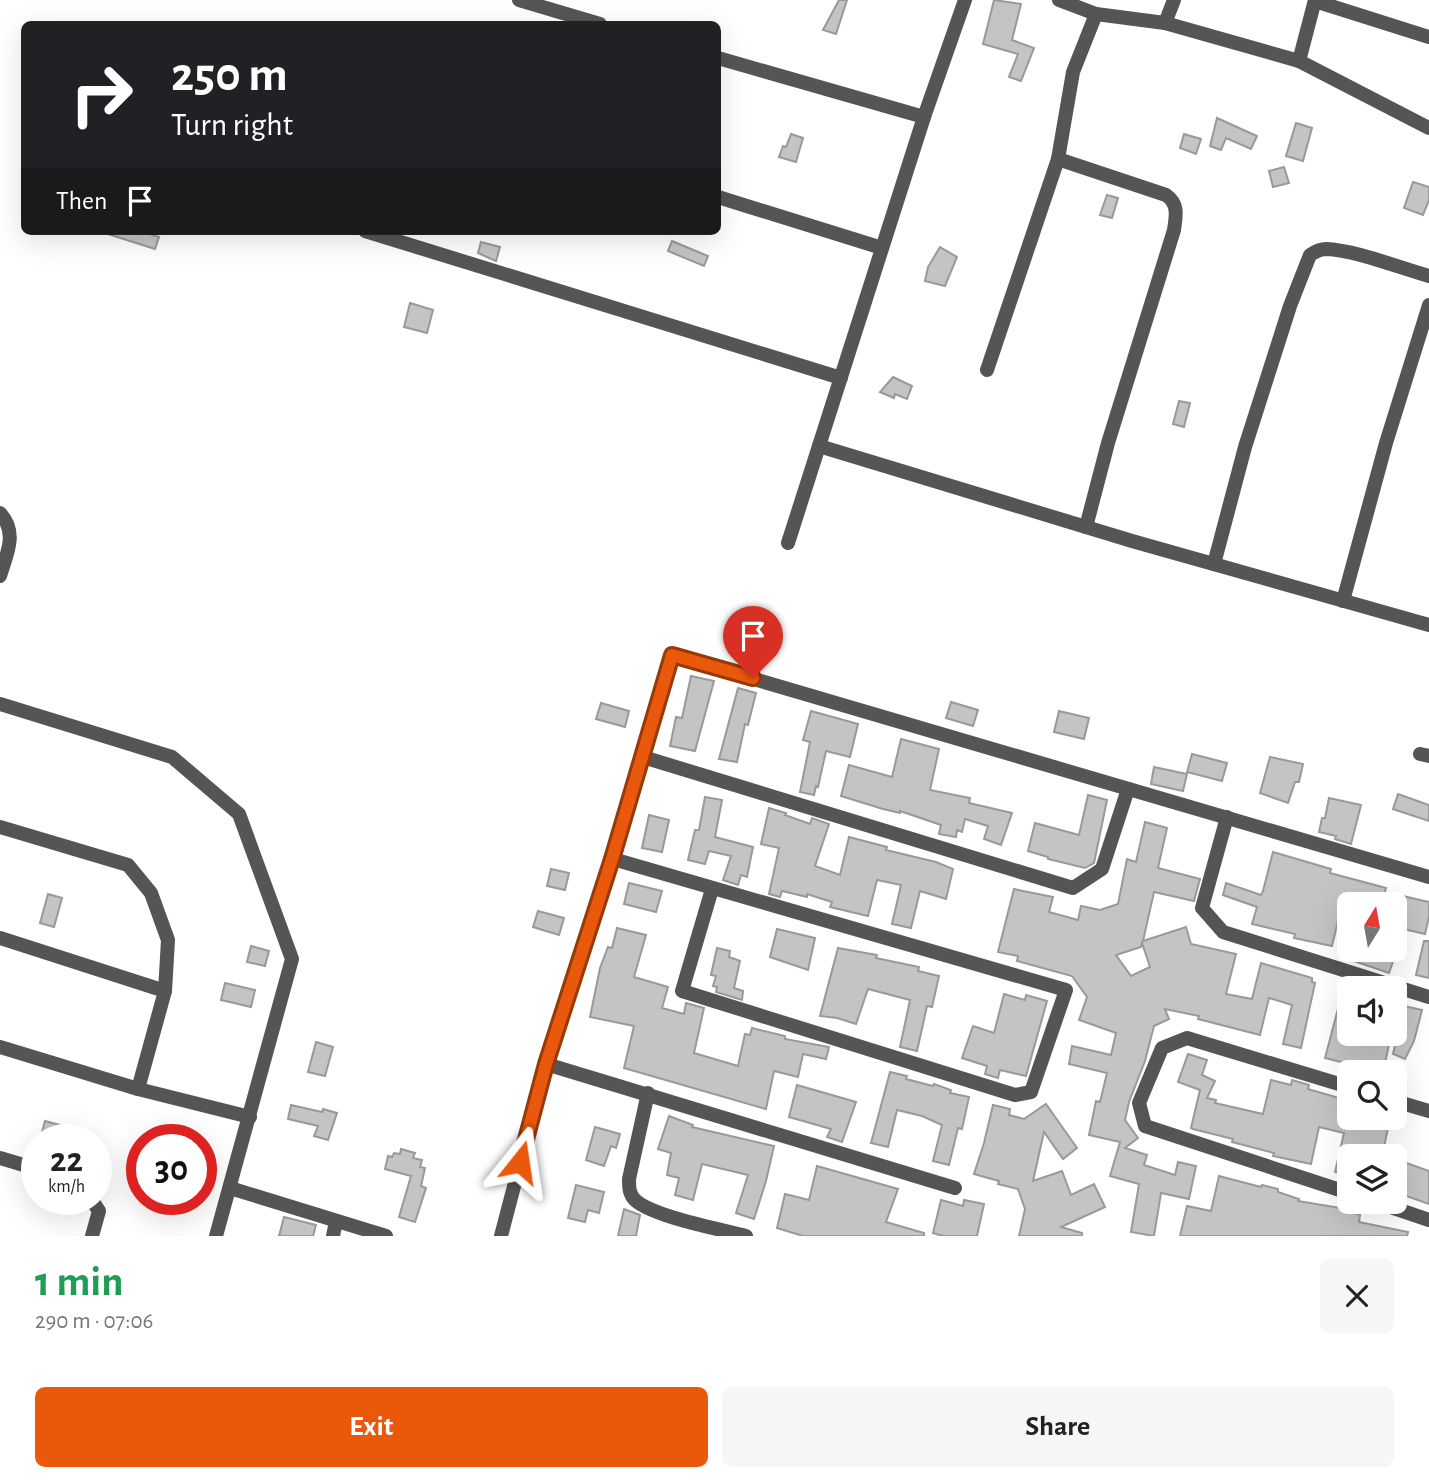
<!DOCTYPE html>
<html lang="en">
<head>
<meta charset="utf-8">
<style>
	:root { --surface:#fff; --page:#f6f6f6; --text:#222; --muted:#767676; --accent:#ea580c }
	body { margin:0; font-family:"Alegreya Sans",sans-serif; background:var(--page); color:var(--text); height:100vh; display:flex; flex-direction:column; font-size:26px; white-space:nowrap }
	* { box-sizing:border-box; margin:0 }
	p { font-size:23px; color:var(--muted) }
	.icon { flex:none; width:38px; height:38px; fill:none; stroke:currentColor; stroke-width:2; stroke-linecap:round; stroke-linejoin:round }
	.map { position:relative; height:1236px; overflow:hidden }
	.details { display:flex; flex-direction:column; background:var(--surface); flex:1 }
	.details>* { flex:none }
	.hud { position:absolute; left:21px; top:21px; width:700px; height:214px; border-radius:10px; box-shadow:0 7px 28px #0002; background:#202124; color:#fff; overflow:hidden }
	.needle { width:46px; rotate:11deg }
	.fabs { position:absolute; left:1337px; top:892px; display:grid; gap:14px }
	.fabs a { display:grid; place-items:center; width:70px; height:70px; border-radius:10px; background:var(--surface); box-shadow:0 7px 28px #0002; font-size:35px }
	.speed { position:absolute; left:21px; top:1124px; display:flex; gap:14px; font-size:35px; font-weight:700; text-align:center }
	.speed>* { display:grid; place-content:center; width:91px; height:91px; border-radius:50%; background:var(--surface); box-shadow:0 7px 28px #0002; line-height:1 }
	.speed small { font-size:18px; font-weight:400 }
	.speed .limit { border:10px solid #d22; background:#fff; color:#111 }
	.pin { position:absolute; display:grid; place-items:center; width:60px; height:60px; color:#fff; margin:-72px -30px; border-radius:50% 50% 50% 0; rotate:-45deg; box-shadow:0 0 7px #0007 }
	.pin .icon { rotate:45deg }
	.me { position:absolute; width:77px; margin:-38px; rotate:15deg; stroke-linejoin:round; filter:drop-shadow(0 0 5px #0008) }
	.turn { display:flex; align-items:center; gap:24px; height:147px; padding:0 35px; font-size:32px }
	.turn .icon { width:91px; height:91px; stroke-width:2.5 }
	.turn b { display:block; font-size:49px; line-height:60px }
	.then { display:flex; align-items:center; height:66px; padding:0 35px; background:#0003; gap:14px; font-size:26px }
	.round { display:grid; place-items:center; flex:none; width:74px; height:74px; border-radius:10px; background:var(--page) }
	.summary { display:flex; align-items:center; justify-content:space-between; height:119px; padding:0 35px }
	h1 { font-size:42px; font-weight:700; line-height:52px; color:#1e9e55 }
	.action { display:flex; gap:14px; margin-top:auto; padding:14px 35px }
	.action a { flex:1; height:80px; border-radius:10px; background:var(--accent); color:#fff; font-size:28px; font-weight:700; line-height:80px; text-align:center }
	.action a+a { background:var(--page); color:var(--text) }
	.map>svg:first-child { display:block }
</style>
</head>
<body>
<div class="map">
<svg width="1429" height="1236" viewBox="0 0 1429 1236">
	<rect width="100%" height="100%" fill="#fff"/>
	<g fill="#c4c4c4" stroke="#999" stroke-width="2" fill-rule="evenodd">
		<polygon points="839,0 847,0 836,34 823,30"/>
		<polygon points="994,0 1021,4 1012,40 1034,48 1021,81 1009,77 1018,54 983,44"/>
		<polygon points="1217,118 1257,136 1251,149 1226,138 1221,150 1210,146"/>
		<polygon points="1296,123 1312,128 1303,161 1286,156"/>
		<polygon points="791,134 803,138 796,162 779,157 783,146 786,147"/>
		<polygon points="1184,134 1201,139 1196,154 1180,148"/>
		<polygon points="1284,167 1289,183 1273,187 1269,171"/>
		<polygon points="1413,182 1429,187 1429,200 1423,215 1404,208"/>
		<polygon points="1107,195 1118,198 1112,218 1100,215"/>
		<polygon points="109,231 140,231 159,237 155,249 108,234"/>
		<polygon points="672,241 708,256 704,266 668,251"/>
		<polygon points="481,242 500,247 496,261 478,253"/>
		<polygon points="940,247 957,257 945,286 925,281 928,267"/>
		<polygon points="410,303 433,310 427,333 404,327"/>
		<polygon points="893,377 912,386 907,399 895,394 894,398 880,392"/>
		<polygon points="1179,401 1190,403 1184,427 1173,424"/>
		<polygon points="691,676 714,681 695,751 670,746 676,717 682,718"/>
		<polygon points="738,688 756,693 748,725 745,724 737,762 719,759"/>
		<polygon points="951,702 978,710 973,726 946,718"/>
		<polygon points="601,703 629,711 625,727 596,719"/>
		<polygon points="811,711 858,724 850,757 826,751 818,787 816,786 814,795 800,792 810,742 803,740"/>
		<polygon points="1059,711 1089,718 1084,739 1054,732"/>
		<polygon points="901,739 939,749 930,790 970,798 969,803 1012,813 1001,845 984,839 988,826 965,819 962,832 957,830 956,837 939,834 941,825 900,811 900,813 883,809 841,796 849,765 892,777"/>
		<polygon points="1192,754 1227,763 1222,781 1187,772"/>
		<polygon points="1270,757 1303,764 1299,782 1295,782 1288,803 1260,793"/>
		<polygon points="1154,767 1187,774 1183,791 1151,784"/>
		<polygon points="1398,794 1429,805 1429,821 1393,809"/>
		<polygon points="1088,795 1107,800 1094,863 1085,868 1048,859 1048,857 1028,851 1035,823 1079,835"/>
		<polygon points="705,797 722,800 715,837 753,847 747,877 741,875 738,885 723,880 731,856 709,851 705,864 688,860 695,830 699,830"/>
		<polygon points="1329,798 1361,805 1351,844 1335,839 1336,836 1319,832 1322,818 1325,818"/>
		<polygon points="769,808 786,813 785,815 810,824 812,818 829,824 815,866 840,875 849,837 887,847 886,850 936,862 953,869 946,899 920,891 911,928 892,924 901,885 877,880 868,916 830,907 832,902 807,894 807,897 782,891 780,897 769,894 779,848 761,844"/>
		<polygon points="649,815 669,820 662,852 642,848"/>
		<path d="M1145 822 1167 828 1158 868 1200 879 1194 901 1154 892 1143 941 1186 927 1191 944 1236 954 1226 994 1252 999 1261 963 1312 978V982L1315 983 1301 1048 1283 1044 1292 1005 1269 998 1260 1035 1198 1019 1199 1016 1165 1009 1169 1019 1154 1026 1145 1061 1129 1102 1125 1120 1138 1138 1125 1148 1147 1155 1144 1165 1175 1175 1178 1162 1196 1166 1189 1199 1161 1193 1154 1236 1131 1232 1139 1184 1110 1176 1120 1142 1089 1135 1096 1101 1100 1102 1107 1073 1069 1064 1072 1046 1111 1055 1116 1033 1079 1020 1087 997 1072 976 1017 961 1018 956 998 952 1014 889 1053 897 1049 912 1078 920 1081 906 1100 910 1118 904 1127 859 1136 862ZM1142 943 1150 967 1131 976 1116 955 1141 947Z"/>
		<polygon points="1273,852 1331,869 1330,873 1386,888 1382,905 1349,905 1349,911 1341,908 1332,946 1294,938 1295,934 1252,924 1257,907 1223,895 1226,883 1261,895 1263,891"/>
		<polygon points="551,869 569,873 565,890 547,886"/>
		<polygon points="629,883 662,891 656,912 624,904"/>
		<polygon points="48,894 62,898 54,927 40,923"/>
		<polygon points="1403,896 1429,902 1429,917 1425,934 1395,927"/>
		<polygon points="538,911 564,918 559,935 533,927"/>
		<polygon points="617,928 646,935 634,977 668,987 662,1008 684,1014 686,1003 704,1008 694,1053 738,1066 745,1034 750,1035 752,1028 785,1036 785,1039 829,1047 826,1059 803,1054 798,1077 774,1071 766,1109 624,1068 634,1026 590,1017 600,968 608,947 612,948"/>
		<polygon points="777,929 815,938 808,970 770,957"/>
		<polygon points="1424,941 1429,941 1429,978 1416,975"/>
		<polygon points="251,946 269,951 265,966 247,962"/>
		<polygon points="717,948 730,951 729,957 740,961 734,988 743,991 742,1000 716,992 717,987 713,986 716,976 711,975"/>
		<polygon points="838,948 877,955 876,958 919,967 918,971 939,976 932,1007 927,1006 917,1051 900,1047 910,1000 868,989 856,1024 837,1018 820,1016"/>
		<polygon points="1356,950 1397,950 1389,973 1354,961"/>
		<polygon points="1345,982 1349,983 1347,1034 1370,1034 1369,1039 1389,1044 1383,1073 1345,1065 1345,1063 1325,1058"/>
		<polygon points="225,983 255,990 251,1007 221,1000"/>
		<polygon points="1004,994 1025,1000 1026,995 1047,1001 1026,1076 1000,1070 998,1078 985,1074 987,1066 962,1058 973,1026 994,1033"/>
		<polygon points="1404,1006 1422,1010 1414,1041 1405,1059 1393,1054"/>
		<polygon points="316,1042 333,1047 325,1076 308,1072"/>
		<polygon points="1188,1054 1207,1060 1202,1075 1215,1081 1207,1098 1216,1100 1215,1103 1263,1114 1271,1080 1291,1085 1292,1080 1309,1085 1308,1089 1349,1101 1349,1118 1390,1118 1382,1157 1349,1157 1349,1175 1335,1172 1344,1133 1319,1127 1311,1164 1273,1156 1274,1153 1232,1142 1233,1139 1193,1129 1191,1128 1200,1090 1178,1082"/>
		<polygon points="890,1072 907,1076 906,1079 933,1086 934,1084 951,1090 950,1093 969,1097 962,1129 958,1128 949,1165 933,1161 942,1125 922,1116 897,1110 888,1147 871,1143"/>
		<polygon points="797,1085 856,1102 842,1142 827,1137 831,1129 789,1117"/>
		<polygon points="1046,1104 1077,1148 1063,1159 1044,1132 1033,1181 1062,1171 1071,1195 1094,1184 1105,1207 1061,1227 1082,1233 1082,1236 1019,1236 1025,1209 1018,1189 998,1184 999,1181 974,1174 984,1143 993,1105 1010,1109 1009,1115 1024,1119"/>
		<polygon points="291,1105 322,1112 323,1109 337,1113 328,1140 314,1136 318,1126 288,1119"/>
		<polygon points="669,1116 693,1125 692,1127 774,1146 766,1181 754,1219 736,1213 748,1175 702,1164 693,1200 675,1195 679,1178 667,1175 671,1153 658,1149"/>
		<polygon points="45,1121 60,1125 56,1139 40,1139"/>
		<polygon points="595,1127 620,1134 616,1148 611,1146 604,1166 586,1160"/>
		<polygon points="401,1149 415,1153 413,1158 422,1160 420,1167 425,1168 421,1186 426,1188 415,1222 399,1217 411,1176 385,1169 388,1156 392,1157 394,1153 400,1154"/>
		<polygon points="1395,1159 1429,1171 1429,1204 1395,1192"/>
		<polygon points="817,1166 898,1189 886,1222 924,1233 924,1236 803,1236 777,1228 785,1194 809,1200"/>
		<polygon points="1219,1176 1261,1187 1262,1185 1278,1189 1278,1192 1299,1199 1298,1201 1340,1208 1360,1215 1359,1222 1408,1232 1407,1236 1180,1236 1187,1206 1211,1211"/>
		<polygon points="576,1185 604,1192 599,1213 588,1210 585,1222 568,1218"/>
		<polygon points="941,1200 963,1206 964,1200 984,1204 977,1236 943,1236 933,1233"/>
		<polygon points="624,1209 640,1215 636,1236 618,1236"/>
		<polygon points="284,1217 316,1225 313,1236 279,1236"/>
	</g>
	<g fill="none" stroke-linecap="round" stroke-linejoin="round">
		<g stroke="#555" stroke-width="14">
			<polyline points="519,0 600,24"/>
			<polyline points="1059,0 1096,14 1165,23 1299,61 1429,128"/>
			<polyline points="1315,1 1429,37"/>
			<polyline points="1165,23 1174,0"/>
			<polyline points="718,58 924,117"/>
			<polyline points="1299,61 1315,0"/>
			<path d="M1058 159 1166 195C1179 204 1176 216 1174 230L1108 443 1086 527"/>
			<polyline points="718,197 882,248"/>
			<polyline points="365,231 841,378"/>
			<polyline points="987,370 1058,159 1073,72 1096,14"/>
			<polyline points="819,446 1132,541 1429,625"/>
			<path d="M0 513C18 533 7 553 0 576"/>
			<polyline points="788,543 924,117 965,0"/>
			<path d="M1214 564 1245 447 1290 306 1310 255C1316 251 1320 249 1326 249 1355 250 1400 268 1429 276"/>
			<polyline points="1343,601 1386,443 1429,305"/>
			<polyline points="0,704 172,757 239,814 292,959 216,1236"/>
			<polyline points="1420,754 1429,756"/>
			<polyline points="643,757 1073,888 1102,869 1128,789"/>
			<polyline points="1227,817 1202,908 1223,932 1429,997"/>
			<polyline points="0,827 128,865 151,893 168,940 165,991 138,1089 0,1047"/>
			<polyline points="613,859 1066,990 1031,1092 1015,1095 682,991 712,889"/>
			<polyline points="0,938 165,991"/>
			<polyline points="546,1064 955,1188"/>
			<polyline points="1349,1087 1187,1038 1162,1048 1139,1103 1145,1126 1349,1193"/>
			<polyline points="138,1089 250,1117"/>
			<path d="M648 1093 629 1179C629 1187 629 1194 635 1200 654 1217 720 1229 746 1236"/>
			<polyline points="1395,1101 1429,1111"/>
			<polyline points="0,1158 37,1169"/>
			<polyline points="230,1188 386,1236"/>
			<polyline points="91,1199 99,1211 92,1236"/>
			<polyline points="1376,1202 1429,1220"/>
			<polyline points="333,1236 336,1221"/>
			<polyline points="501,1236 546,1064 613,859 672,655 1429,877"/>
		</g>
	</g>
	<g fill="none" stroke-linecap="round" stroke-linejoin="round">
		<defs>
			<polyline id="route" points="520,1162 546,1064 612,859 672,655 753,678"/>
		</defs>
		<use href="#route" stroke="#983908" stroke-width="18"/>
		<use href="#route" stroke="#ea580c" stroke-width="12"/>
	</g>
</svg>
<div class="fabs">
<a><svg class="needle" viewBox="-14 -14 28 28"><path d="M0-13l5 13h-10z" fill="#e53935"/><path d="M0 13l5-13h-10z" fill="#767676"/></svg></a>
<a><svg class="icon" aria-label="sound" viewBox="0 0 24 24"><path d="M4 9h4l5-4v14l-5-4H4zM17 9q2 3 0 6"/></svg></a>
<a><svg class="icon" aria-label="search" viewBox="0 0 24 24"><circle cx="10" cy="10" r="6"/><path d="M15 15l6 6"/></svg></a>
<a><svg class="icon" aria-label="layers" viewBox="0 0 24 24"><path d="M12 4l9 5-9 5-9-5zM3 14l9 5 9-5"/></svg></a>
</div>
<div class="speed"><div>22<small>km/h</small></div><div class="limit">30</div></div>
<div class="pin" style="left:753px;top:678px;background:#d93025"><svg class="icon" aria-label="arrive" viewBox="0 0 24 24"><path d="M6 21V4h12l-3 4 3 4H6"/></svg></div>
<svg class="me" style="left:520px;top:1162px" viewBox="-20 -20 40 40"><path d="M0-17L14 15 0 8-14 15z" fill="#ea580c" stroke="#fff" stroke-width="4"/></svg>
<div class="hud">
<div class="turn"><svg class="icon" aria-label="right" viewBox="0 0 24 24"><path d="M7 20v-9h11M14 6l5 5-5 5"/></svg><div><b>250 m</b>Turn right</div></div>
<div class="then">Then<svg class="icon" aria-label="arrive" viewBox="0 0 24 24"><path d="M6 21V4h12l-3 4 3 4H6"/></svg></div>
</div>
</div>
<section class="details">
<div class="summary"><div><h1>1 min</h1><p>290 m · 07:06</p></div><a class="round"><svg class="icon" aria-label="close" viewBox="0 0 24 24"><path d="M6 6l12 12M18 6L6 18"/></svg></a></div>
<div class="action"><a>Exit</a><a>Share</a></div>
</section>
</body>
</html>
